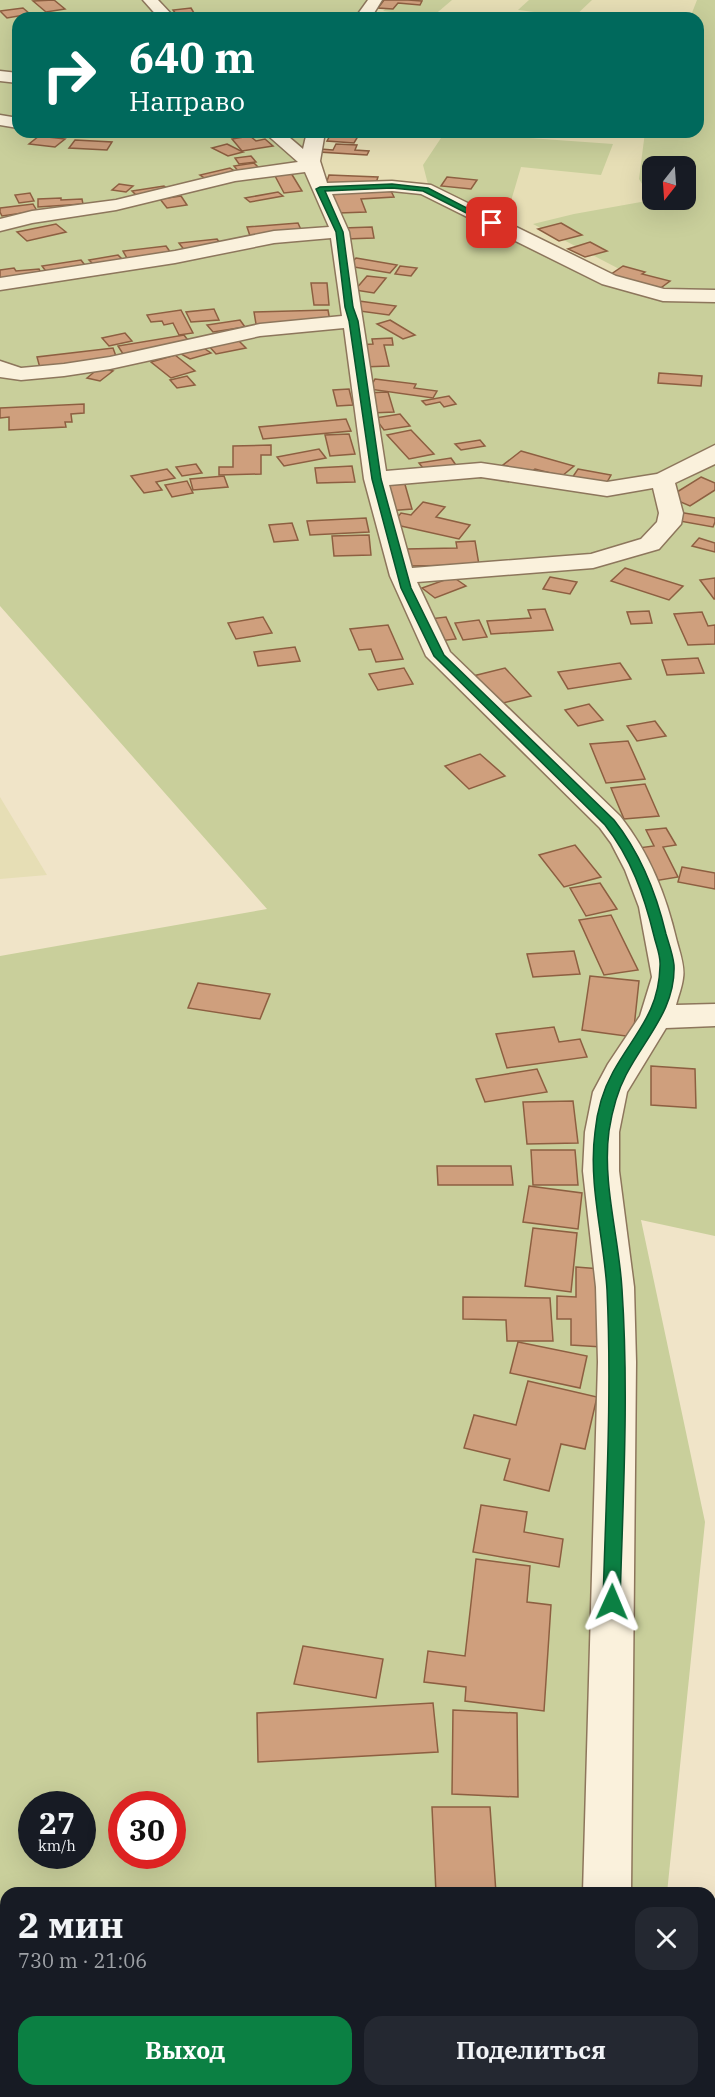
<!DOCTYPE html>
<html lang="ru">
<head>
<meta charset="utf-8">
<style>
	:root { --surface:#171b24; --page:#242831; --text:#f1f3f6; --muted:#9ea1a6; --accent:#0b8043 }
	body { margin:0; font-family:"IBM Plex Serif",serif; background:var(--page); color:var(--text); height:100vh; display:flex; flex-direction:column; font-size:22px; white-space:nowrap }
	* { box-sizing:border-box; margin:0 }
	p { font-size:20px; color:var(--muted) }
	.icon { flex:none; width:33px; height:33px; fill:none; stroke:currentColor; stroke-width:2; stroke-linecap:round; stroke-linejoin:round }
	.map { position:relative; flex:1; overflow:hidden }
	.details { position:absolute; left:0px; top:1887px; width:716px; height:210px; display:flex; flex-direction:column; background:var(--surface); border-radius:18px 18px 0 0; box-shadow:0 6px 24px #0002 }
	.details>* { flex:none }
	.guide { position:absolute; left:12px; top:12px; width:692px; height:126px; border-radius:18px; box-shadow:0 6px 24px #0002; background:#00695c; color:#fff; overflow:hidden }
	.needle { width:39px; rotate:197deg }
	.buttons { position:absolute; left:642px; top:156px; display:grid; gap:12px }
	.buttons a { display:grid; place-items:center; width:54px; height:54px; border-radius:12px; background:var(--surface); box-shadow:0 6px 24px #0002; font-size:30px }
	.speed { position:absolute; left:18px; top:1791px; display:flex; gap:12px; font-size:30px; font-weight:700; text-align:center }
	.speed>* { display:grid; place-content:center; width:78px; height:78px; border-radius:50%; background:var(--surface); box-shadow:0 6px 24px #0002; line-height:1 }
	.speed small { font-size:15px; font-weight:400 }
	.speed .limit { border:9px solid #d22; background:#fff; color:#111 }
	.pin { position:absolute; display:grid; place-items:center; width:51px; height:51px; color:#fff; margin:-26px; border-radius:12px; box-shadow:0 3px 9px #0006 }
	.me { position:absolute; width:66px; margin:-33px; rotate:1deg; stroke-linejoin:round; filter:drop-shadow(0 0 4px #0008) }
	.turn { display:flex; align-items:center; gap:21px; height:126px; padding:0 18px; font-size:27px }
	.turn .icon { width:78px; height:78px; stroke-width:2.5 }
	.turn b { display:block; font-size:42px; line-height:51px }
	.round { display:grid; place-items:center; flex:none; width:63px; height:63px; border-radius:18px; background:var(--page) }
	.summary { display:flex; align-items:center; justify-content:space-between; height:102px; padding:0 18px }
	h1 { font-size:36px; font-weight:800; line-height:45px }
	.action { display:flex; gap:12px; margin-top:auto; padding:12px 18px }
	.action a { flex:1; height:69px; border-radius:18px; background:var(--accent); color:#fff; font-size:24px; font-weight:800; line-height:69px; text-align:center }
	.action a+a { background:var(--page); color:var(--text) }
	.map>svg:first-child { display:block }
</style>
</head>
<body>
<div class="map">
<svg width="715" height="2097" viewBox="0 0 715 2097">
	<rect width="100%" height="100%" fill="#f0e4c8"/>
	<g fill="#e6deb5" fill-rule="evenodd">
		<path d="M372 0H715V300L668 299 319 192 318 132H698V18H361ZM652 166H686V200H652Z"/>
		<polygon points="0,797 47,875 0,879"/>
	</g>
	<g fill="#c9cf9b" fill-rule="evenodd">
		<path d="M0 0H372L361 18H18V132H318L319 192 347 189 430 192 423 165 445 132 613 144 601 175 521 167 511 201 473 211 610 284 715 300V1236L641 1220 705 1522 667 1893H6V2091H647L646 2097H0V956L267 909 0 606ZM32 1804H82V1856H32ZM122 1804H172V1856H122Z"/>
		<polygon points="396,0 452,0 432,17 383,11"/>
		<polygon points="529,0 592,0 574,17 518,10"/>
		<path d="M697 0H715V291L688 292 648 284 533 224 574 214 652 200 639 179 645 132H698V18H690ZM652 166H686V200H652Z"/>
	</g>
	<g fill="#cf9f7d" stroke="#8d5f41" stroke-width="1.5">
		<polygon points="54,0 65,9 46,12 33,1"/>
		<polygon points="384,0 408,0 422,1 420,5 398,3 393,9 378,8"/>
		<polygon points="23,8 30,14 7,18 0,11"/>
		<polygon points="191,8 194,13 176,14 173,10"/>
		<polygon points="332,132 349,132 360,133 354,143 327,141"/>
		<polygon points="39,136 65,139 55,147 29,144"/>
		<polygon points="250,136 256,141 265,139 273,146 242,151 232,139"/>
		<polygon points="75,140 112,142 107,150 69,148"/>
		<polygon points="227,144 243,152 228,156 212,148"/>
		<polygon points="336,144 357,145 355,150 369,151 367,155 319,152 321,149 333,150"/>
		<polygon points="251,156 256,162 239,164 235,158"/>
		<polygon points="254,163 260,169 239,172 234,166"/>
		<polygon points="230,168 239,174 209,181 200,175"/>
		<polygon points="291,173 302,191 284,193 274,174"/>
		<polygon points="329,175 378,177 375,186 326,184"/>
		<polygon points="447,177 477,180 471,189 441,186"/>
		<polygon points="119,184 133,186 126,192 112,190"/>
		<polygon points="164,186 169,190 137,196 132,191"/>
		<polygon points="391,191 394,197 361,199 366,212 339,213 332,194"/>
		<polygon points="278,192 283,196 250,202 245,198"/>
		<polygon points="30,193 34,201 19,203 15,195"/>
		<polygon points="181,196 187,205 167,208 160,199"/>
		<polygon points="61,198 61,200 82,199 83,204 38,207 38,199"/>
		<polygon points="33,204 37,211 2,216 0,212 0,208"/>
		<polygon points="298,223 302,232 250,236 247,227"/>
		<polygon points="561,223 582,235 559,241 538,229"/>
		<polygon points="56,224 66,232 27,241 17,232"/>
		<polygon points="372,227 374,238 345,239 343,228"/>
		<polygon points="217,239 222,246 185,251 179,243"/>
		<polygon points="590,242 607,251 585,257 568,249"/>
		<polygon points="166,246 173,256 129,262 123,251"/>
		<polygon points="118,255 124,261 95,266 89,260"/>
		<polygon points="356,258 397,265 390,273 348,266"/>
		<polygon points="81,260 87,268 48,274 42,266"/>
		<polygon points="400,266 417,268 411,276 395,274"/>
		<polygon points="623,266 645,272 642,274 670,281 658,290 607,277"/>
		<polygon points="14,268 16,271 39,269 42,275 0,280 0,270"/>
		<polygon points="367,276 386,278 374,293 355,290"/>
		<polygon points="311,283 327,283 329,305 314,305"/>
		<polygon points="359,301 396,306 389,315 352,310"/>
		<polygon points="214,309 219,320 191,322 186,312"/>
		<polygon points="181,310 193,333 179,335 173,323 164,325 162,321 151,322 147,315"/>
		<polygon points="328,310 330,321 256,324 254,312"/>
		<polygon points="240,320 245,327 213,332 207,325"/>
		<polygon points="390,320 415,335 403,339 377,324"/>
		<polygon points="125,333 132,341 109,346 102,338"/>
		<polygon points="184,335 190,343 123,354 118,346"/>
		<polygon points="392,338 393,345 384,345 389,366 362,367 357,345 373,344 372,339"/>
		<polygon points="237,339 246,348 216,354 208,345"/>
		<polygon points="202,347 211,353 190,359 181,354"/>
		<polygon points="113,348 117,359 40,368 37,357"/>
		<polygon points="175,355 195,371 171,378 151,362"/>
		<polygon points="99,368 113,371 100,381 87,378"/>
		<polygon points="659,373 702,376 701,386 658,383"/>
		<polygon points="187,376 195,385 177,388 170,380"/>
		<polygon points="375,379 416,384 414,388 437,391 433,398 369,389"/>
		<polygon points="349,389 353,405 337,406 333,390"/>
		<polygon points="388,392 394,412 371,413 364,393"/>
		<polygon points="449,396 456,404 444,407 440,402 426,405 422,401"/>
		<polygon points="84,404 84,413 71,414 72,422 65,422 66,427 9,430 9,417 0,418 0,408"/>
		<polygon points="400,414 410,426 384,430 375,418"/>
		<polygon points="346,419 351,431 263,439 259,427"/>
		<polygon points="411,430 434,454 409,459 387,435"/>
		<polygon points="349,434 355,454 330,456 325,435"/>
		<polygon points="480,440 485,446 461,450 455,444"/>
		<polygon points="271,445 271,455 261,455 261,474 219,475 219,467 233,467 233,446"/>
		<polygon points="319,449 326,458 284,466 277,457"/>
		<polygon points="521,451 574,466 562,476 535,469 530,473 503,465"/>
		<polygon points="451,458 458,468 427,473 419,463"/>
		<polygon points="196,464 202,473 182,476 176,467"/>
		<polygon points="352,466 355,482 317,483 315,468"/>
		<polygon points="167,469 175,478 156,482 162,490 144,493 131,476"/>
		<polygon points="578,469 611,475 606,484 572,478"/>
		<polygon points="224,476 228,487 193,490 190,479"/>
		<polygon points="701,477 715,483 715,490 690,506 669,497"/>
		<polygon points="187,481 193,493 172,497 165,485"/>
		<polygon points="404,481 412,509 387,511 381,482"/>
		<polygon points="423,502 445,507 436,517 470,525 459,539 392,524 401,513 411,515"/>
		<polygon points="678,512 715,518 715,522 713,527 674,520"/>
		<polygon points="366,518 369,532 310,535 307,521"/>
		<polygon points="292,523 298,540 274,542 269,525"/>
		<polygon points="369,535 371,555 334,556 332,536"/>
		<polygon points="699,538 715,543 715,552 692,546"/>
		<polygon points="475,541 479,565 407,566 405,549 457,548 456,542"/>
		<polygon points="625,568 683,586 669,600 611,581"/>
		<polygon points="453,577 466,586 435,598 422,588"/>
		<polygon points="550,577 577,582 570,594 543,589"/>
		<polygon points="715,578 715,599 714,599 700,580"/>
		<polygon points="545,609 553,630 491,634 487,621 531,618 528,610"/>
		<polygon points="649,611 652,623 631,624 627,612"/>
		<polygon points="702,612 708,626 715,625 715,644 688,645 674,614"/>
		<polygon points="263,617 272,633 236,639 228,623"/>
		<polygon points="446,617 456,639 439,641 429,619"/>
		<polygon points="479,620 487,637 463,640 455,623"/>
		<polygon points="388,625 403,659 376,662 371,649 359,650 350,629"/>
		<polygon points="295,647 300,661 258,666 254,652"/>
		<polygon points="698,658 704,673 667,675 662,660"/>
		<polygon points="620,663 631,679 568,689 558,672"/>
		<polygon points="404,668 413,684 378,690 369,674"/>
		<polygon points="505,668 531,696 495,705 469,677"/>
		<polygon points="589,704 603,720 578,726 565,710"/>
		<polygon points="655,721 666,736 637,741 627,726"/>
		<polygon points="628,741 645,779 606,783 590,744"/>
		<polygon points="480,754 505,776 469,789 445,766"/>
		<polygon points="645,784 659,816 624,819 611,788"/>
		<polygon points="666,828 676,845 663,847 678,877 654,881 638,848 654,846 646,830"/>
		<polygon points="575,845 601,877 564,887 539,855"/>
		<polygon points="682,867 715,873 715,889 678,882"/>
		<polygon points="600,883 617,909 586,916 570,888"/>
		<polygon points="611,915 638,970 604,975 579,920"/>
		<polygon points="574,951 580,974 533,977 527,954"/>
		<polygon points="590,976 639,981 633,1037 582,1030"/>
		<polygon points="198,983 270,994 260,1019 188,1008"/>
		<polygon points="554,1027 559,1042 580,1039 587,1057 507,1068 496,1034"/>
		<polygon points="651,1066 695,1069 696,1108 651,1105"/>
		<polygon points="537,1069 547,1092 485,1102 476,1079"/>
		<polygon points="573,1101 578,1143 527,1144 523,1102"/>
		<polygon points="531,1150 575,1150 578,1185 533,1185"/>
		<polygon points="437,1166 511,1166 513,1185 438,1185"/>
		<polygon points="529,1186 582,1193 578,1229 523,1222"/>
		<polygon points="533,1228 577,1233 571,1292 525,1286"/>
		<polygon points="576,1267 601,1269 602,1347 571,1345 571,1319 557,1319 557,1296 576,1297"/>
		<polygon points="463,1297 550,1298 553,1341 507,1341 506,1320 463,1319"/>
		<polygon points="518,1342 587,1356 580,1388 510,1373"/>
		<polygon points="528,1381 597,1397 585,1449 561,1444 549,1491 504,1480 510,1459 464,1448 474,1415 516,1425"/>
		<polygon points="481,1505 527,1512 524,1532 563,1539 559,1567 473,1552"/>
		<polygon points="476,1559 530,1566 527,1602 551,1605 544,1711 465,1701 466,1687 424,1682 428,1651 465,1656"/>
		<polygon points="303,1646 383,1659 376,1698 294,1684"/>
		<polygon points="433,1703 438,1752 258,1762 257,1713"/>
		<polygon points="453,1710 517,1713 518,1797 452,1794"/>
		<polygon points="432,1807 490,1807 496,1893 436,1893"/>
		<polygon points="449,2091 530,2091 529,2097 448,2097"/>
	</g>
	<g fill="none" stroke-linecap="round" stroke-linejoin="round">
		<defs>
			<g id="minor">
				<polygon points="143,0 158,0 175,18 159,18"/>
				<polygon points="368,0 382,0 371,18 355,18"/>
				<polygon points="0,71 18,73 18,83 0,81"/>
				<polygon points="0,115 18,118 18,128 0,125"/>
				<path d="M264 132H283L303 149 307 132H325L320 161 327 183 392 181 431 185 616 276 664 289 715 290V302L663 301 602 284 421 194 392 191 332 194 349 232 386 471 481 463 607 482 657 474 715 445V464L675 483 683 513 681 524 659 549 593 568 417 582 450 652 620 816C650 854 666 895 677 942 680 953 685 967 683 978 682 987 678 997 676 1005L715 1004V1026L666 1028 627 1092 619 1132V1171L634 1287 636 1362 631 1893H583L598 1362 596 1287 583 1171 585 1132 593 1092 608 1064 640 1016 652 977 639 907 625 870 611 843 600 828 426 656 390 576 364 479 344 328 260 336 110 369 64 376 21 380 0 377V361L21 368 64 364 110 357 260 324 342 316 331 238 274 243 175 263 0 290V278L175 251 274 231 329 227 305 172 235 181 116 210 32 223 0 231V219L32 211 116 200 235 171 298 162ZM481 477 607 496 653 488 659 513 657 522 641 539 591 554 412 568 389 485Z"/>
				<polygon points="577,2091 629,2091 628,2097 576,2097"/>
			</g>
		</defs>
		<use href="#minor" stroke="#8d765c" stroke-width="3"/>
		<use href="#minor" fill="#faf1dc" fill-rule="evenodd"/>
	</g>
	<path fill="#0b8043" stroke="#07532c" stroke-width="1.5" d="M392 184 428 188 496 223 490 225 423 191 392 188 325 191 343 232 353 307 358 321 381 479 411 588 444 655 614 820C641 854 656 892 666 934 669 944 673 955 674 965 676 1009 645 1038 626 1075 617 1092 612 1112 609 1131 602 1183 619 1237 622 1289 629 1393 623 1498 620 1602L618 1607 612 1610 605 1607 603 1602C606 1498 612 1393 607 1290 604 1238 588 1184 595 1132 597 1111 603 1090 613 1072 634 1034 659 1013 660 966 661 956 656 945 654 936 644 895 631 858 605 825L434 656 401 588 372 479 349 321 345 307 336 232 316 189 320 187Z"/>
</svg>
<div class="buttons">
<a><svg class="needle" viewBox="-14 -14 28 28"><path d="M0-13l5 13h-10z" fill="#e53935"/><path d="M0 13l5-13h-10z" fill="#9ea1a6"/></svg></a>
</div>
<div class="speed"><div>27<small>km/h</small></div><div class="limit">30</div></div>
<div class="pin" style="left:492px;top:223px;background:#d93025"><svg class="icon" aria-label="arrive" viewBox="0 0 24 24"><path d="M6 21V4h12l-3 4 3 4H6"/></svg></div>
<svg class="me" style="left:612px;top:1602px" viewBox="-20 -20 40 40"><path d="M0-17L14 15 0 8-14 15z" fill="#0b8043" stroke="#fff" stroke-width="4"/></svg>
<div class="guide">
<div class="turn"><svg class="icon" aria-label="right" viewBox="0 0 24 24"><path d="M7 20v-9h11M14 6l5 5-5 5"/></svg><div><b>640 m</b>Направо</div></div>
</div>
<section class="details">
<div class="summary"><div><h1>2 мин</h1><p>730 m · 21:06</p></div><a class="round"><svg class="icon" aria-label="close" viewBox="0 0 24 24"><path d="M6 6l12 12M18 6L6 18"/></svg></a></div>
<div class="action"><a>Выход</a><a>Поделиться</a></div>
</section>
</div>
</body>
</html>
